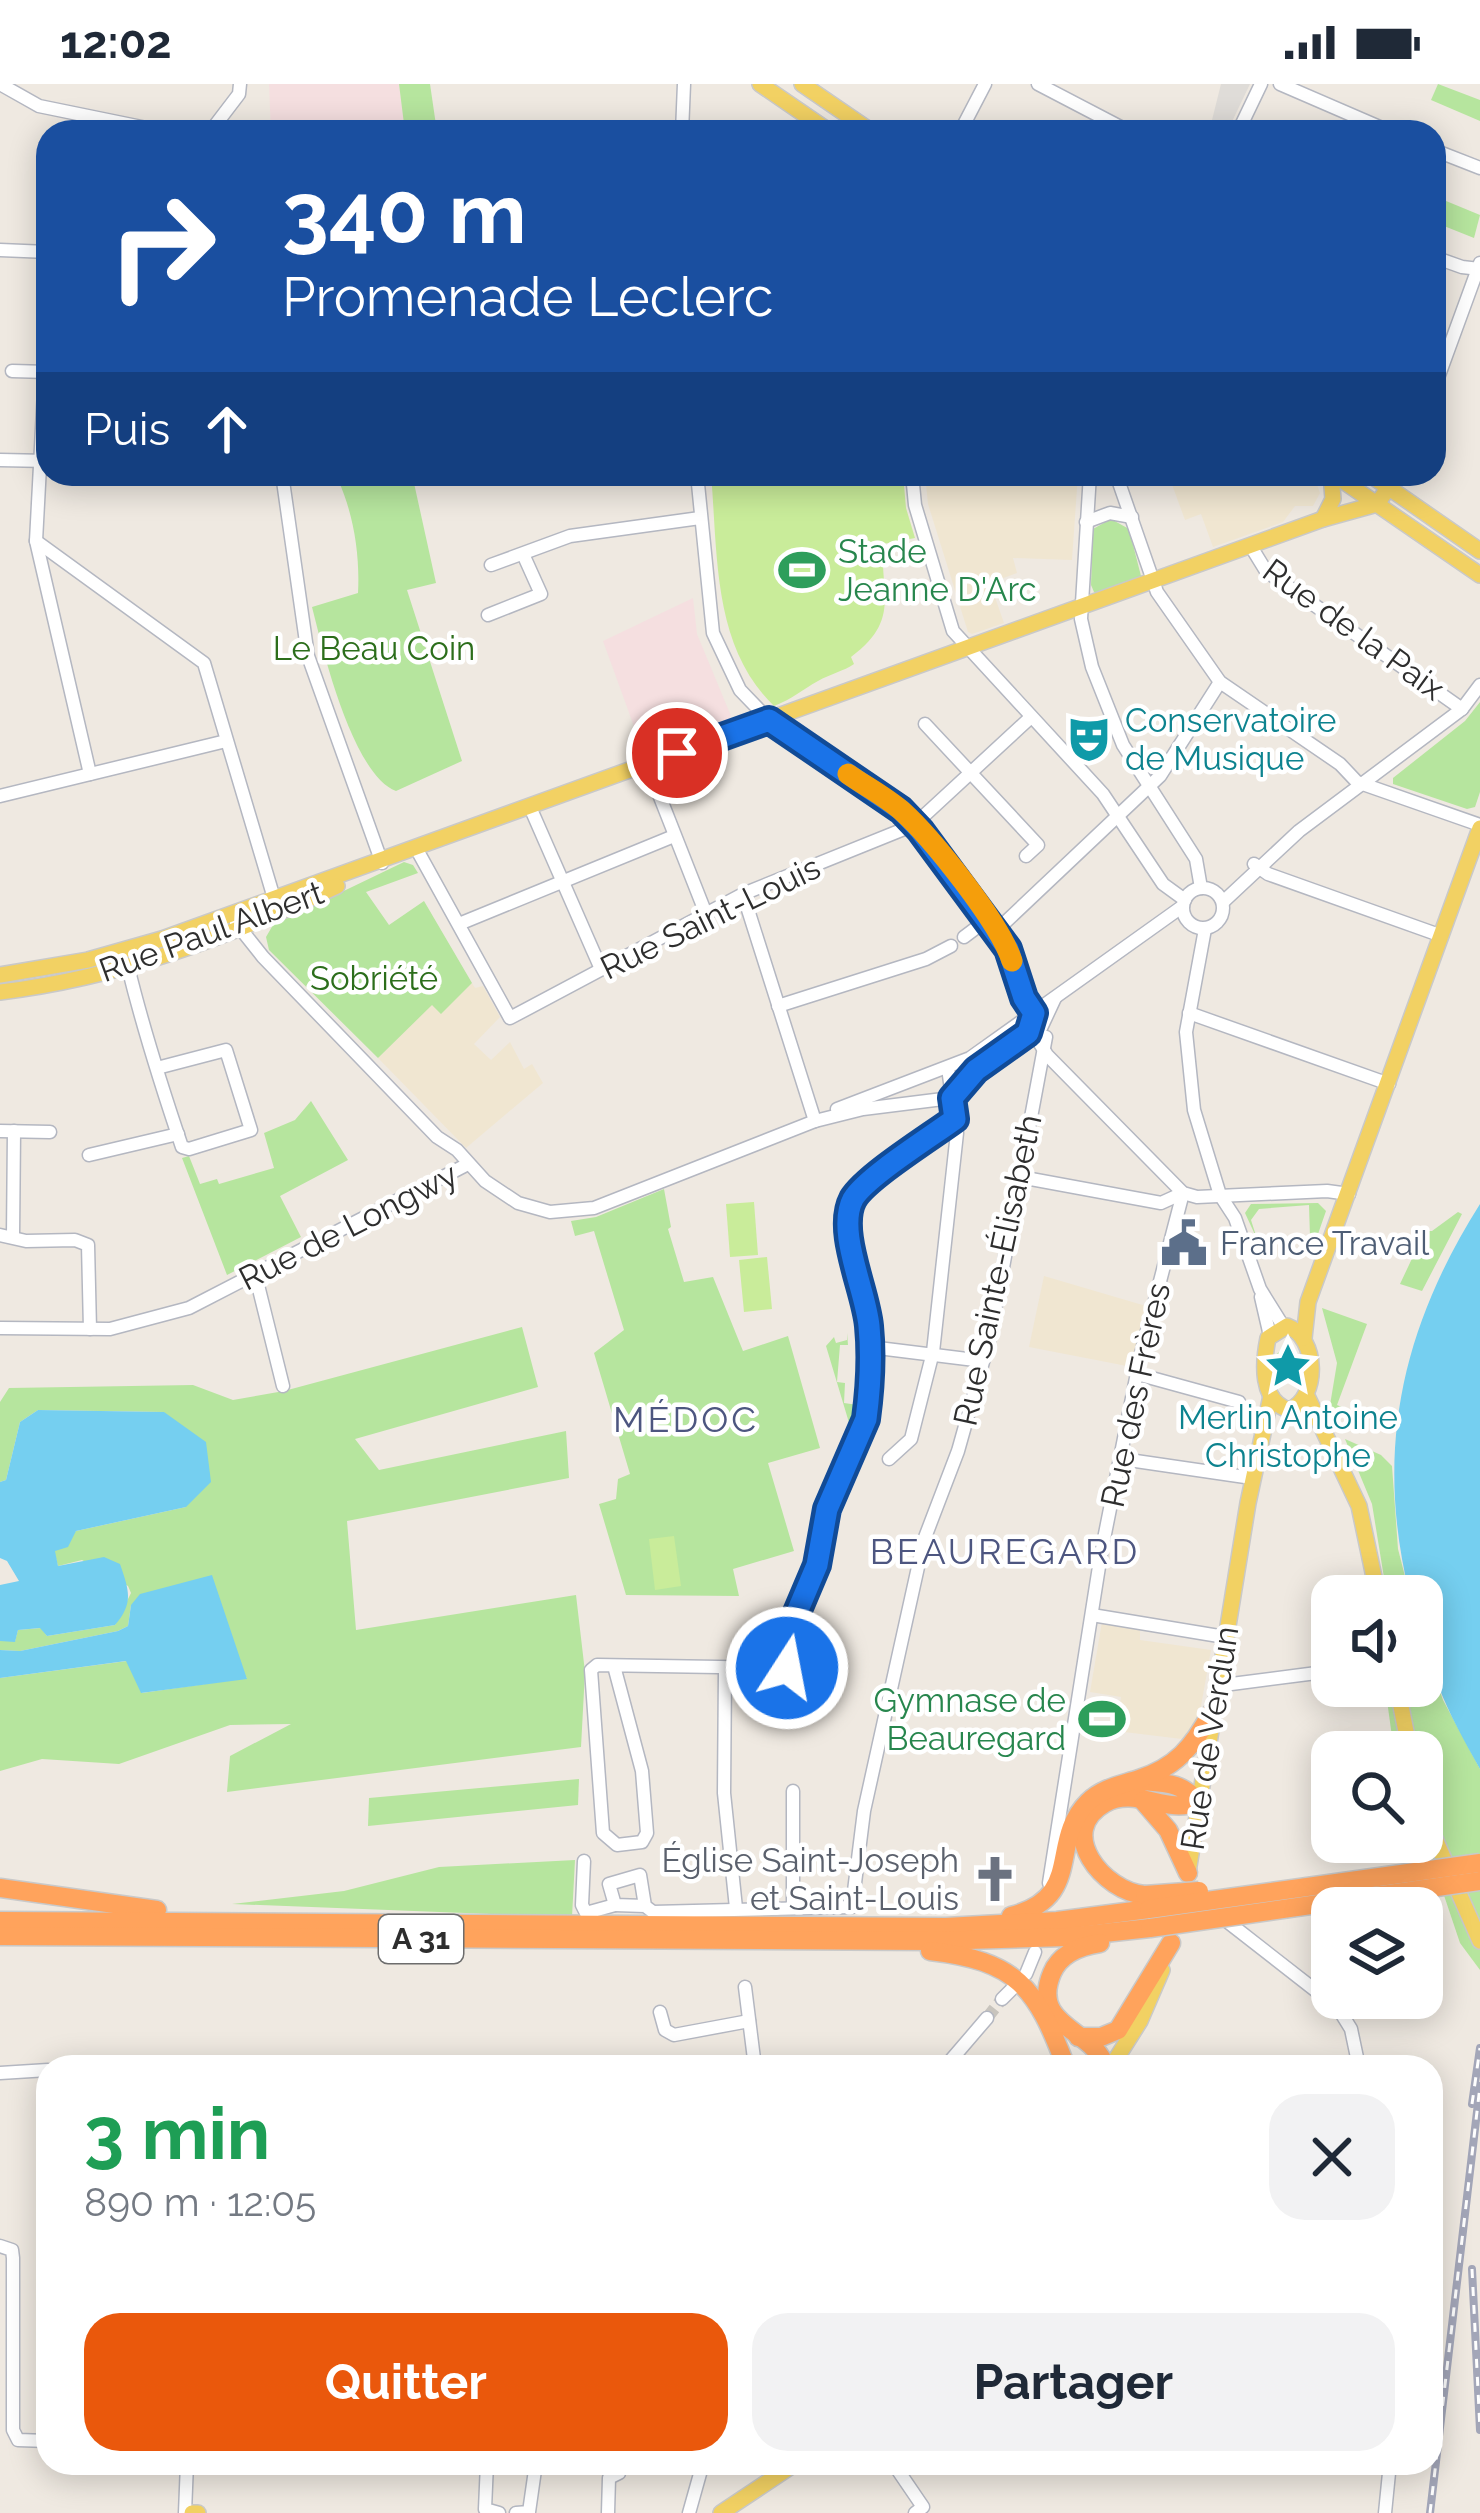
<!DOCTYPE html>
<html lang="fr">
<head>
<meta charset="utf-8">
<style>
	:root { --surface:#fff; --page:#f2f2f3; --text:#1f2937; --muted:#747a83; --accent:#ea580c }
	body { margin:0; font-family:Raleway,sans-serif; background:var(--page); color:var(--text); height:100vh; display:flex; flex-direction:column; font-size:45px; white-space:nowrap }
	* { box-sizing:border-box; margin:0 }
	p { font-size:39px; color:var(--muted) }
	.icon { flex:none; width:66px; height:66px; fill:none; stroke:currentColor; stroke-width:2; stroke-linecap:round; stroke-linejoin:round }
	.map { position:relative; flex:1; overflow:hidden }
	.side { position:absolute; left:36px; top:1971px; width:1407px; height:420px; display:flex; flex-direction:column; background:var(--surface); border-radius:36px; box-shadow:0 6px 30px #0003 }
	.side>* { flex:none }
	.guide { position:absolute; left:36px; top:36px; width:1410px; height:366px; border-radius:36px; box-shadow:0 6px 30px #0003; background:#1a4fa0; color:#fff; overflow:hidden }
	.tools { position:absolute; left:1311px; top:1491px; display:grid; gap:24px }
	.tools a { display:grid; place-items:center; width:132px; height:132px; border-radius:24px; background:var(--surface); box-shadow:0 6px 30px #0003; font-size:60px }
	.pin { position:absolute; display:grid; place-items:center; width:102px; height:102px; color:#fff; margin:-51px; border:6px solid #fff; border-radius:50%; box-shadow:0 3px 12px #0007 }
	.me { position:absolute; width:132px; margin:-66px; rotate:11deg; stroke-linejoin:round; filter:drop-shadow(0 0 9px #0008) }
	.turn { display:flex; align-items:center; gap:42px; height:252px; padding:0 48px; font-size:54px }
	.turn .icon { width:156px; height:156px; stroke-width:2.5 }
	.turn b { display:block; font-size:84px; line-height:102px }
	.then { display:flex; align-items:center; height:114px; padding:0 48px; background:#0003; gap:24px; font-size:45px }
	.round { display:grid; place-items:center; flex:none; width:126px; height:126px; border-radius:36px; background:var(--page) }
	.head { display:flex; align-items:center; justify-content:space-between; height:204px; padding:0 48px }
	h1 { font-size:72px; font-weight:700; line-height:90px; color:#1e9e55 }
	.action { display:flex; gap:24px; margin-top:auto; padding:24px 48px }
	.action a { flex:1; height:138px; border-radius:36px; background:var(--accent); color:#fff; font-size:48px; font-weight:700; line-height:138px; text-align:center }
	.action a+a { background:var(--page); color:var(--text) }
	.status { display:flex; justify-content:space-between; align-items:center; height:84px; padding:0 60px; background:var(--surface); direction:ltr }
	.status svg { height:33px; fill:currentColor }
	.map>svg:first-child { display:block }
</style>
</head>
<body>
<div class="status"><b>12:02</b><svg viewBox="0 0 49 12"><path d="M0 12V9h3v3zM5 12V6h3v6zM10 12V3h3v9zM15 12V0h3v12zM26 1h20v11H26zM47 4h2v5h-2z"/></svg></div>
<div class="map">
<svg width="1480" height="2429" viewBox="0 0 1480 2429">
	<rect width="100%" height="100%" fill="#efe9e1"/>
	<g fill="#f0e6d1">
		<polygon points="925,390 1078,390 1072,476 1013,474 1017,489 990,499 1004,539 972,550 968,548 928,420"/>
		<polygon points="1173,390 1299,390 1317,400 1320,409 1313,422 1295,422 1283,438 1213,463 1201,430 1185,436 1170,395"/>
		<polygon points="472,899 475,904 483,902 500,933 474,960 491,976 510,958 524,985 532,980 543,999 466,1064 378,974 432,920 441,929"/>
		<polygon points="1044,1192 1146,1222 1132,1283 1029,1263"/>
		<polygon points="1102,1538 1140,1544 1140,1556 1211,1566 1198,1639 1190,1656 1116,1647 1121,1613 1090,1608"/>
	</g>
	<g fill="#f5dfe0">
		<polygon points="269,0 399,0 405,48 271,48"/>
		<polygon points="693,514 697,550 731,632 726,639 644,670 603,557"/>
	</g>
	<g fill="#b6e59e">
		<polygon points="399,0 430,0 437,48 405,48"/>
		<polygon points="1438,0 1480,16 1480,37 1431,16"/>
		<polygon points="1434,112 1480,131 1474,154 1434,138"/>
		<path d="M293 390H412L436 499 407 506 462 677 396 707C353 691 323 567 312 523L358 509C360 472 354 432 339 398L294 395Z"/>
		<polygon points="1111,435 1129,445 1141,492 1101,509 1094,508 1091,501 1093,445"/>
		<polygon points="1480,618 1480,708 1475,723 1467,725 1393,700 1393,694 1465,637"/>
		<polygon points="404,778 413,781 418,789 366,808 389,841 424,817 472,899 441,930 432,921 378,974 269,866 266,853 273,841"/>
		<polygon points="311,1017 348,1076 280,1112 301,1153 227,1191 182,1074 189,1072 200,1100 217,1095 219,1100 274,1084 264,1049 295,1036"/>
		<polygon points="664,1105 671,1143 668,1145 684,1198 713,1193 743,1267 788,1252 820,1364 768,1379 794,1467 733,1485 739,1512 626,1511 599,1420 616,1415 618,1395 630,1390 594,1269 624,1246 594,1147 575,1152 571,1137 596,1133"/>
		<polygon points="1318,1119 1326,1127 1318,1150 1310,1153 1309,1121 1259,1125 1251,1136 1257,1155 1245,1129 1251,1120"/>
		<polygon points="1458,1128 1462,1130 1422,1207 1400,1200 1425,1147 1432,1147"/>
		<polygon points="1322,1224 1367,1240 1337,1321 1344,1324 1335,1336 1330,1321 1337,1279"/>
		<polygon points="522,1243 538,1303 355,1355 379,1386 566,1347 569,1394 347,1437 356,1546 576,1511 585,1588 581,1663 227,1708 230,1672 291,1640 230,1641 119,1680 42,1675 0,1687 0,1594 127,1577 142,1609 247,1594 131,1521 128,1542 118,1547 20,1567 0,1566 0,1557 15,1557 18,1546 41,1544 47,1552 115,1541 131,1509 128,1502 82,1476 58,1482 54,1467 76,1447 186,1423 164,1328 38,1326 20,1338 6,1396 0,1398 0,1318 9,1304 193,1301 233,1316 284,1307"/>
		<path d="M864 1245C867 1277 870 1324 853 1352L826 1262 834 1253 836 1259 847 1256V1249L848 1261H840L837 1298 845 1299 844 1319 858 1321 863 1259 856 1258 859 1246Z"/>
		<circle cx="1287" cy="1281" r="15"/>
		<polygon points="1345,1355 1381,1371 1392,1382 1398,1465 1410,1512 1387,1512 1372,1420"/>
		<polygon points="1422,1555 1443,1616 1480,1685 1480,1886 1460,1859 1422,1746 1422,1668 1396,1668 1393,1660 1385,1602 1422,1602"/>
		<polygon points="579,1695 578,1721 368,1742 369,1714"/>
		<polygon points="575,1776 572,1833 232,1820 344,1807 439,1783"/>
	</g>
	<g fill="#c9ec9a">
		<path d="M711 390H903L906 424 915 454 883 460C880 509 901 536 851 573L854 580C844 587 830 590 818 597 802 606 792 615 774 622 712 562 718 470 711 390Z"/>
		<polygon points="754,1118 758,1171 730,1173 726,1120"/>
		<polygon points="767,1173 772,1225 744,1228 739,1176"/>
		<polygon points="674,1452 681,1502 655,1506 649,1455"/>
	</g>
	<polygon fill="#dfdcd8" points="1221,0 1250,0 1227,48 1209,48"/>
	<g fill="#75cff0">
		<path d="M1480 1120V1685C1447 1626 1422 1581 1422 1512H1410C1374 1368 1401 1245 1480 1120Z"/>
		<path d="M38 1326 164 1328 206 1358 211 1398 186 1423 76 1447 68 1463 55 1467 58 1482 104 1473 120 1480C129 1506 134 1519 115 1541L47 1552 40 1544 18 1546 15 1558 0 1557V1501L19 1497 7 1477 0 1474V1398L6 1396 20 1338Z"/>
		<polygon points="212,1491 247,1595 141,1609 126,1577 0,1594 0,1566 20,1567 118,1547 128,1542 131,1521 140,1510"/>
	</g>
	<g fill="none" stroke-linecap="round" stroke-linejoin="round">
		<polyline stroke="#c8c4bd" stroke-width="12" stroke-dasharray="12 6" stroke-linecap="butt" points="987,1934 1002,1915"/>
		<defs>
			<g id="minor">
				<polyline points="0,0 39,22 166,48"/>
				<polyline points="1038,0 1130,48"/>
				<polyline points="1280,0 1391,48"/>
				<polyline points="210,48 239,10 240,0"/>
				<polyline points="682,48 684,0"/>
				<polyline points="960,48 985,0"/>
				<polyline points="1238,48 1261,0"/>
				<polyline points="1434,66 1480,84"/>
				<polyline points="0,166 48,168"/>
				<polyline points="1434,173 1462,183 1480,185"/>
				<polyline points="12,287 48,288"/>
				<polyline points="45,288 36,457 90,690"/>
				<polyline points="1434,305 1480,179"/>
				<polyline points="0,376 48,377"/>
				<polyline points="282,390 308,572 382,779"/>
				<polyline points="697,390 713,549 740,606 769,636 901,726 920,746 1008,865 1034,950 1047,971 1183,1109 1197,1113 1327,1107 1349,1110"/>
				<polyline points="912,390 915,421 953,547 1103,710 1163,800 1185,816"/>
				<polyline points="1090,390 1081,535 1092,583 1123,661 1196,775 1201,804"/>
				<polyline points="1116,390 1157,508 1220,598 1340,680 1357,698 1480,741"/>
				<polyline points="1086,438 1110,429 1132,433"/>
				<polyline points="36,457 204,579 276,821"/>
				<polyline points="1250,461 1266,487 1462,625"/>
				<polyline points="491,481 570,452 700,434"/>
				<polyline points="488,531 541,510 523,470"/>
				<polyline points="925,640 1038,761 1026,772"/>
				<polyline points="647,680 706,830"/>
				<polyline points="0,712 226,657"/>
				<polyline points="530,723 601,885"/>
				<polyline points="416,764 510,934 743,810 914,741 1031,633"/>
				<polyline points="1254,780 1268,790 1442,852"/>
				<circle cx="1203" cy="824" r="20"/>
				<polyline points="743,810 815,1037"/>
				<polyline points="1223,818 1299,747 1462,625 1480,601"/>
				<polyline points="236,839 263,873 437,1053 457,1066 485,1097 518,1119 550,1128 594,1124 815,1037 863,1025 951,1014 967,997 1041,944 1055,914"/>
				<polyline points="459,840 674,752"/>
				<polyline points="1205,845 1186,948 1194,1026 1220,1111 1235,1134 1260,1205 1283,1242"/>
				<polyline points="996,847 1160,692 1220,598"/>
				<polyline points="964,853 988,835"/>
				<path d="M128 883C143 944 162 1004 182 1063L189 1065 251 1046 226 966 157 984"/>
				<polyline points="778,922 926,875 951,862"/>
				<polyline points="1189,929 1389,1000"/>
				<polyline points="837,1025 970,974 1183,822"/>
				<polyline points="0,1047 50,1048"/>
				<polyline points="89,1071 178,1050"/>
				<polyline points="1020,1093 1161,1119 1183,1109"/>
				<polyline points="0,1151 26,1157 75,1156 88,1161 90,1245"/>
				<polyline points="13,1152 14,1047"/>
				<polyline points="255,1189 283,1302"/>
				<polyline points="1261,1213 1270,1252"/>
				<polyline points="0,1244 110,1245 189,1224 468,1080"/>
				<polyline points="870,1263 983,1277"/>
				<polyline points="1137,1290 1239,1318"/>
				<polyline points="889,1375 911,1355 933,1268 957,1049 955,1035"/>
				<polyline points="1122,1375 1252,1394"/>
				<polyline points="1092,1531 1225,1553"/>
				<path d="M614 1582 642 1687 647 1749 642 1758 617 1761 603 1749 591 1586 597 1581 787 1584 792 1540 817 1481 827 1425 866 1335C871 1304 873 1270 869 1239 864 1195 828 1137 865 1102L955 1035 948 984"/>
				<polyline points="725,1586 724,1709 736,1824"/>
				<polyline points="1216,1602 1332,1587"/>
				<polyline points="584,1777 582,1821 586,1829 615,1821"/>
				<polyline points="1049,1799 1101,1470 1140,1274 1183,1109"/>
				<polyline points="645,1822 615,1821 609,1800 640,1791 645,1822 653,1828 852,1823 864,1727 924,1456 958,1367 990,1253 1046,953"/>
				<polyline points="793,1824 793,1707"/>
				<polyline points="1224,1835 1338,1924 1351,1945 1359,1983"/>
				<polyline points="1026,1890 1035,1868"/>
				<polyline points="745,1903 755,1983"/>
				<polyline points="1002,1915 1015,1902"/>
				<polyline points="660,1928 665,1946 674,1951 749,1937"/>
				<polyline points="945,1983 987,1934"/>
				<polyline points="0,1989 48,1986"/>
				<polyline points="0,2162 12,2166 13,2174 13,2346 18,2356 48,2357"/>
				<polyline points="487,2379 485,2425 499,2429"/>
				<polyline points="893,2379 923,2423 915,2429"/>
				<polyline points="185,2429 187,2379"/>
				<polyline points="516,2429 529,2428 536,2379"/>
				<polyline points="608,2429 609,2394 619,2389 619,2379"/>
				<polyline points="689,2429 703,2379"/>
				<polyline points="1385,2429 1390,2379"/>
			</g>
			<g id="major">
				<polyline points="760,0 830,48"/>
				<polyline points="802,0 872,48"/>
				<polyline points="1333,390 1480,491"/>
				<polyline points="1369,390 1480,467"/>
				<polyline points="1323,435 1333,415 1331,390"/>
				<polyline points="0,891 88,876 162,855 1323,435 1377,420 1389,403"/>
				<path d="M0 908C118 894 231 852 337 802"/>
				<path d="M1287 1242C1318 1253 1320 1314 1289 1326 1260 1317 1263 1279 1268 1254Z"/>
				<polyline points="1304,1254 1308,1218 1480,744"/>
				<polyline points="1307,1312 1359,1422 1378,1512"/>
				<polyline points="1397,1602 1410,1668"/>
				<polyline points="1422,1711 1432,1748 1480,1857"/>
				<polyline points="1188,1788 1248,1419 1271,1312"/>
				<polyline points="1111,1983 1140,1937 1162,1886"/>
				<polyline points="192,2429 198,2429"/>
				<polyline points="721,2429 796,2379"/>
			</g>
			<g id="highway">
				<path d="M1140 1697C1162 1699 1184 1698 1197 1718 1166 1731 1136 1702 1105 1719 1054 1748 1104 1808 1145 1811"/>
				<polyline points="1143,1717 1168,1746 1188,1789"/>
				<polyline points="0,1804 157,1826"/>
				<path d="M1011 1832C1085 1813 1048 1758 1088 1718 1102 1704 1121 1701 1139 1695 1176 1683 1193 1663 1211 1629"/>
				<polyline points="0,1837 946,1843 1057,1837 1149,1825"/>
				<polyline points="0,1852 933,1857 1067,1853 1150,1844"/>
				<path d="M1100 1859C1080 1862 1060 1870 1052 1889 1029 1943 1096 1946 1105 1983"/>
				<path d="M930 1867C1016 1877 1036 1902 1066 1983"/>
				<polyline points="1078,1953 1101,1953 1118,1946 1171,1859"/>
			</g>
		</defs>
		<use href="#minor" stroke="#b4b7c1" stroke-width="15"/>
		<use href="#major" stroke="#c9c9c9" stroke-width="18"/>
		<use href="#highway" stroke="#c9c9c9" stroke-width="21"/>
		<use href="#minor" stroke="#fff" stroke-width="12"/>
		<use href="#major" stroke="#f2d163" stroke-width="15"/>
		<use href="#highway" stroke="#ffa35c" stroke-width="18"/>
		<defs>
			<g id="rail">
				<polyline points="1472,2020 1480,1964"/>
				<polyline points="1472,2185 1480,2346"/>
				<polyline points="1430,2429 1480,2002"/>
			</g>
		</defs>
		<use href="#rail" stroke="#a3a6b8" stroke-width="8"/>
		<use href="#rail" stroke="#fff" stroke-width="3" stroke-dasharray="9" stroke-linecap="butt"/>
		<defs>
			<g id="highway-bridge">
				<polyline points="1145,1811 1199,1807"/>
				<polyline points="1149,1825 1480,1779"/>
				<polyline points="1150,1844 1480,1797"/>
			</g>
		</defs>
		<use href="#highway-bridge" stroke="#c9c9c9" stroke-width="21" stroke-linecap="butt"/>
		<use href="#highway-bridge" stroke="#ffa35c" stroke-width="18"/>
	</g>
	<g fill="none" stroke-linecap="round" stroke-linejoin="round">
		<defs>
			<path id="route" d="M677 669 769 636 901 726 920 746 1008 865 1024 914 1034 929 1028 949 976 986 952 1014 955 1035C932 1052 866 1093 853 1115 836 1147 866 1207 869 1242 872 1272 870 1305 866 1335L827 1425 817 1481 792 1540 787 1584"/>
		</defs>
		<use href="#route" stroke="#114b97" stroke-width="30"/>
		<use href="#route" stroke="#1a73e8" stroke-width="21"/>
		<path stroke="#f59e0b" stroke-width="21" d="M848 690C865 702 886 713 902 727 932 754 1000 839 1012 877"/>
	</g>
	<defs>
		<symbol id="stadium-bare" viewBox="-9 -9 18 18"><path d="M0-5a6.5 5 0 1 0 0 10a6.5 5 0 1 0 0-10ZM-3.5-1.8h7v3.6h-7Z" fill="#2e9e5b" stroke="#fff" stroke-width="2.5" paint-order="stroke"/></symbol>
		<symbol id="theatre-bare" viewBox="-9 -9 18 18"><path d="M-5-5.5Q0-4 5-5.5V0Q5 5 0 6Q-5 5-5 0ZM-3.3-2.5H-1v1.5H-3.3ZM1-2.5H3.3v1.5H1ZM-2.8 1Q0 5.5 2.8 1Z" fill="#0f9aa8" stroke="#fff" stroke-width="2.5" paint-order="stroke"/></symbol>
		<symbol id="civic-bare" viewBox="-9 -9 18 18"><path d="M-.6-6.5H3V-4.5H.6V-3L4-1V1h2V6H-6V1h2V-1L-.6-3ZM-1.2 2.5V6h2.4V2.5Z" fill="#5c6f8a" stroke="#fff" stroke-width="2.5" paint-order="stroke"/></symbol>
		<symbol id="sight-bare" viewBox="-9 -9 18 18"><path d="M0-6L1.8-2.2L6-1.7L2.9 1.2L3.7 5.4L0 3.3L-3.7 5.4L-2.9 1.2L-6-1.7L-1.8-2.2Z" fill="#0f9aa8" stroke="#fff" stroke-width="2.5" paint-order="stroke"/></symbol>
		<symbol id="church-bare" viewBox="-9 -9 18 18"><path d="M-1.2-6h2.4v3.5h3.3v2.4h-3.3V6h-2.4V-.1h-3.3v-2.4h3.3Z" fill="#6b7280" stroke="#fff" stroke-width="2.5" paint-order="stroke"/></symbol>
	</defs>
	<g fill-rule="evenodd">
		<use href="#stadium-bare" x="769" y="453" width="66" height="66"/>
		<use href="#theatre-bare" x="1056" y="622" width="66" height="66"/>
		<use href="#civic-bare" x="1151" y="1126" width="66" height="66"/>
		<use href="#sight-bare" x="1255" y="1249" width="66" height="66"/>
		<use href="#stadium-bare" x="1069" y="1602" width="66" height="66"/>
		<use href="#church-bare" x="962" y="1762" width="66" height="66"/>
	</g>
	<g text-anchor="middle" stroke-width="9" stroke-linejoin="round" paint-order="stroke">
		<rect fill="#fff" stroke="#6d6d6d" stroke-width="3" x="379" y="1831" width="84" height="48" rx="9"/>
		<g font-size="30" font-weight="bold" fill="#2e2e2e">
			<text x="421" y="1865">A 31</text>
		</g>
		<g font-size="33" fill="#27864d" stroke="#fff" text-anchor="start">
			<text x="838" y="479">Stade<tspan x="838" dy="38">Jeanne D'Arc</tspan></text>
			<text x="1066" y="1628" text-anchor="end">Gymnase de<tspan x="1066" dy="38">Beauregard</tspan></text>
		</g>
		<g font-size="33" fill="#2e2e2e" stroke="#fff">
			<text transform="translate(1354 545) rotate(36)" y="12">Rue de la Paix</text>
			<text transform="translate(710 833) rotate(-26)" y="12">Rue Saint-Louis</text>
			<text transform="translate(211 847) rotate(-20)" y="12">Rue Paul Albert</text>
			<text transform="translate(348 1142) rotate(-27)" y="12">Rue de Longwy</text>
			<text transform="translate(997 1186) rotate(-78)" y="12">Rue Sainte-Élisabeth</text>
			<text transform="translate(1135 1311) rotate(-78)" y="12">Rue des Frères</text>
			<text transform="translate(1209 1654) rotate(-81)" y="12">Rue de Verdun</text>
		</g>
		<g font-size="33" fill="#2c6e1b" stroke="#fff">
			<text x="374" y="576">Le Beau Coin</text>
			<text x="374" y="906">Sobriété</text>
		</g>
		<g font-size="33" fill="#0d838f" stroke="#fff" text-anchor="start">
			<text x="1125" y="648">Conservatoire<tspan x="1125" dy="38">de Musique</tspan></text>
			<text x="1288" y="1345" text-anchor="middle">Merlin Antoine<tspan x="1288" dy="38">Christophe</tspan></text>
		</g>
		<g font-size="33" fill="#4e5e75" stroke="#fff" text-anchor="start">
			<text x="1220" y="1171">France Travail</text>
		</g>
		<g font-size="33" fill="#5b616d" stroke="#fff" text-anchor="end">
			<text x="959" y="1788">Église Saint-Joseph<tspan x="959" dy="38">et Saint-Louis</tspan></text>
		</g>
		<g font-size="36" letter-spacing="3" fill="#4d5680" stroke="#fff">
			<text x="686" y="1348">MÉDOC</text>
			<text x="1005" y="1480">BEAUREGARD</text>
		</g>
	</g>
</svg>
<div class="tools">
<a><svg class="icon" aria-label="sound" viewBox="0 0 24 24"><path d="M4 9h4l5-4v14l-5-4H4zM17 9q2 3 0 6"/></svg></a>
<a><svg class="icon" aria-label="search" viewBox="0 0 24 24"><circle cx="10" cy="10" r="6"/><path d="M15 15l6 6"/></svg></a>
<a><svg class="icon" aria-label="layers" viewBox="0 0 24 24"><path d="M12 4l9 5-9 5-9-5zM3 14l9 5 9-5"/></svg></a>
</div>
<div class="pin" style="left:677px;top:669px;background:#d93025"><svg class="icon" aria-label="arrive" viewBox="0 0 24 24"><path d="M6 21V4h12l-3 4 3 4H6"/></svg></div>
<svg class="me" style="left:787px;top:1584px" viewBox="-20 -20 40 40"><circle r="17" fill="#1a73e8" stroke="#fff" stroke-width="3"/><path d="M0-11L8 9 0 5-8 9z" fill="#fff"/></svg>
<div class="guide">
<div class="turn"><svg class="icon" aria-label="right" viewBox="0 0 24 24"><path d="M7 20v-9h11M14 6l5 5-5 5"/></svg><div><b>340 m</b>Promenade Leclerc</div></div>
<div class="then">Puis<svg class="icon" aria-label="ahead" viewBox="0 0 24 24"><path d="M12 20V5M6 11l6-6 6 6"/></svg></div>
</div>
<section class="side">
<div class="head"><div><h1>3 min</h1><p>890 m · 12:05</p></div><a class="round"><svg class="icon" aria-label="close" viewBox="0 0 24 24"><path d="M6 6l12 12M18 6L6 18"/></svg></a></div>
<div class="action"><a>Quitter</a><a>Partager</a></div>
</section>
</div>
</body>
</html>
